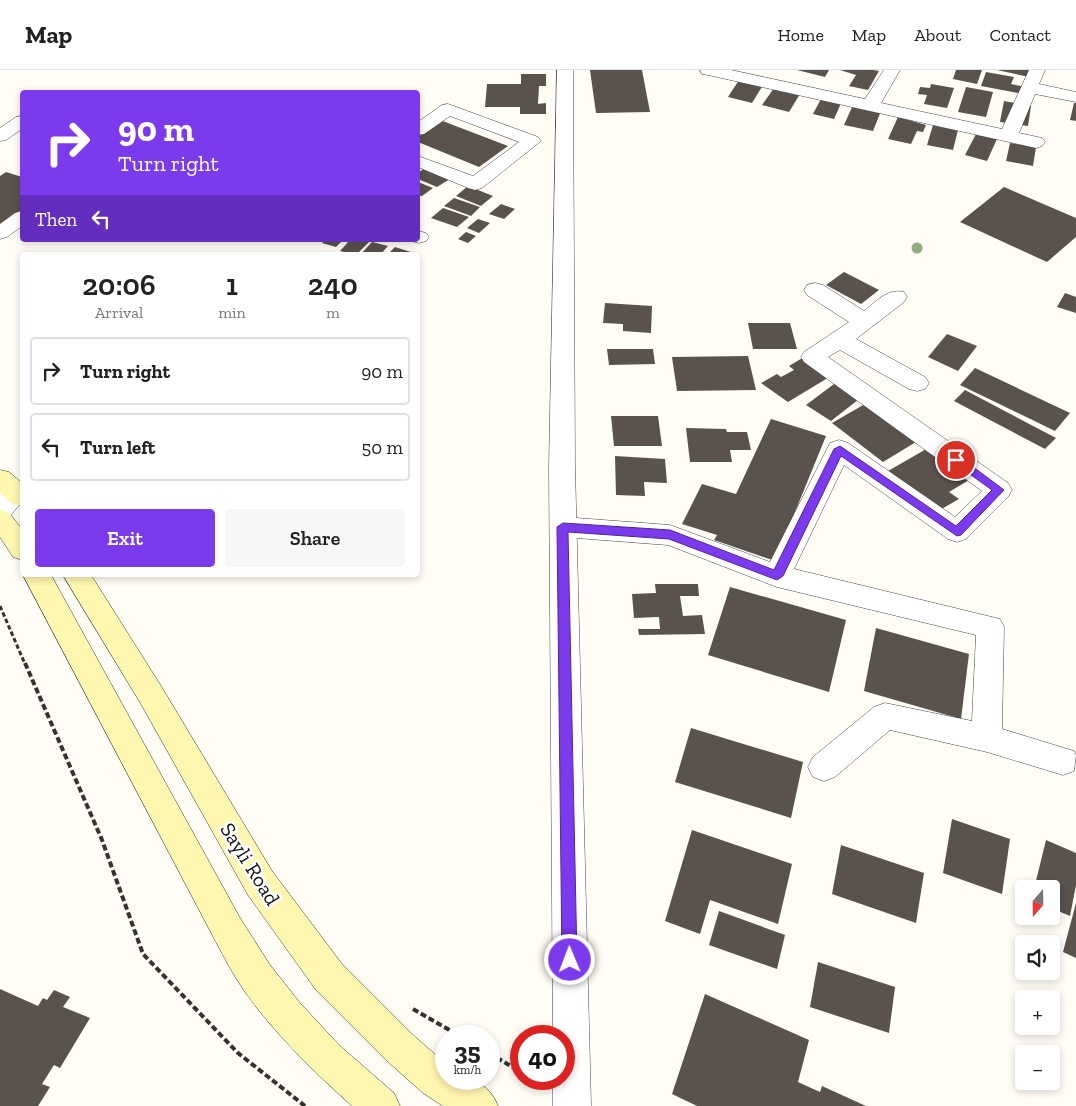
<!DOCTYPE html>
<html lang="en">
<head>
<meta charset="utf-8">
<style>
	:root { --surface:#fff; --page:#f6f6f6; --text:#222; --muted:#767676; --line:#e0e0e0; --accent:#7c3aed }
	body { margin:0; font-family:"Zilla Slab",serif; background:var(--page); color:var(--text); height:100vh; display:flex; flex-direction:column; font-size:19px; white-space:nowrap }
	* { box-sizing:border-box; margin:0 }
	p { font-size:16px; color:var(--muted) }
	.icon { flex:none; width:28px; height:28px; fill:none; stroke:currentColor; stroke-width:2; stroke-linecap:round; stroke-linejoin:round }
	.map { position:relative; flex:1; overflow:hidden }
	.panel { position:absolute; left:20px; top:182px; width:400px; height:325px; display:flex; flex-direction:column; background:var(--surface); border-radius:5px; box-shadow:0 2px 8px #0003 }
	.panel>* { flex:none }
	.hud { position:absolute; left:20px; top:20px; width:400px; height:152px; border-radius:5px; box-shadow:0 2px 8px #0003; background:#7c3aed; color:#fff; overflow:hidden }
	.needle { width:32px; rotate:200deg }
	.fabs { position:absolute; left:1015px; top:810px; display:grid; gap:10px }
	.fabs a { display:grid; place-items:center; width:45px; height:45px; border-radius:5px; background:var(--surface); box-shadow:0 2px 8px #0003; font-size:25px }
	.speed { position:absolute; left:435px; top:955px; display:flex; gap:10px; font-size:25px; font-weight:700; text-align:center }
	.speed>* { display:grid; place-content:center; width:65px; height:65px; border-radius:50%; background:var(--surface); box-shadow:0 2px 8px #0003; line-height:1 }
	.speed small { font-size:12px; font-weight:400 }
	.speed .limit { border:8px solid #d22; background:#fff; color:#111 }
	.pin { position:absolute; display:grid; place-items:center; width:42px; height:42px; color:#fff; margin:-21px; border:2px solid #fff; border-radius:50%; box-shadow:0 1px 5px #0007 }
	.me { position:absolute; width:55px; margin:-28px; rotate:359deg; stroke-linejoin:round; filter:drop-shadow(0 0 4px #0008) }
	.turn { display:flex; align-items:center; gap:18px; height:105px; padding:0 15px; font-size:22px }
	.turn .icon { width:65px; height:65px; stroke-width:2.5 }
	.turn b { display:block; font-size:35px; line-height:42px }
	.then { display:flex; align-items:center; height:48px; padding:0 15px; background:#0003; gap:10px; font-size:19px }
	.eta { display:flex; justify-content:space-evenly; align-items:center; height:85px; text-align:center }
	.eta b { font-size:30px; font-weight:600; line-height:35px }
	.cta { display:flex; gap:10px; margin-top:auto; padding:10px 15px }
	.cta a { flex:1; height:58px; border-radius:5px; background:var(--accent); color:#fff; font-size:20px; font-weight:600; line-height:58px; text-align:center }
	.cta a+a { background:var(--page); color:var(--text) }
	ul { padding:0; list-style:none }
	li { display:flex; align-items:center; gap:15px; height:68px; margin:0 10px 8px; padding:0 5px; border:2px solid var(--line); border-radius:5px }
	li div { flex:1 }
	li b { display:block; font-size:19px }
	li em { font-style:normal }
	header { display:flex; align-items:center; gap:30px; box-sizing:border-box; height:70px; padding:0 25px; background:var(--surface); border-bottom:1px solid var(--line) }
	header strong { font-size:24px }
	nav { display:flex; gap:28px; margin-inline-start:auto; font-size:18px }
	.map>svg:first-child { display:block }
</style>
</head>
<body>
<header>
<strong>Map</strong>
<nav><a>Home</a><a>Map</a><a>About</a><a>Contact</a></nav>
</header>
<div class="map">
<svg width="1076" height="1036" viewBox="0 0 1076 1036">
	<rect width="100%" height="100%" fill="#fffdf5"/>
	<g fill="#5a524d">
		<polygon points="590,0 642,0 650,42 596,43"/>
		<polygon points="797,0 829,0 825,7"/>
		<polygon points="840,0 873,0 879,1 868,20 849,16 856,5"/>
		<polygon points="956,0 982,0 977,14 953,9"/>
		<polygon points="997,0 1032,0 1029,7"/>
		<polygon points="986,2 1014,7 1011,14 1025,17 1023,24 981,16"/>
		<polygon points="521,4 546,4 546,16 539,16 538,34 546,33 546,44 520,44 520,37 485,37 487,14 521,14"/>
		<polygon points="739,10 763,15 752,33 728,27"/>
		<polygon points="931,14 954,18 947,38 924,34 927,25 918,24 920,17 930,18"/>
		<polygon points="966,17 993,22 986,47 958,42"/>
		<polygon points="774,18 800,24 789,42 762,35"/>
		<polygon points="822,27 842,31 834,49 813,44"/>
		<polygon points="1004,31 1031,36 1028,56 1000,52"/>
		<polygon points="1074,33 1076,33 1076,51 1070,50"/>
		<polygon points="853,35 881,41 873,61 844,55"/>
		<polygon points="898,47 926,55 923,62 917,61 911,74 888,69"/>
		<polygon points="440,50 508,76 479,97 418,72 418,64"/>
		<polygon points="933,55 958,60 953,80 927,75"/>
		<polygon points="976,64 997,69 987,91 965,85"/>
		<polygon points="1010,73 1036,77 1033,96 1006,91"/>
		<polygon points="426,97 450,109 437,117 418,109 418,103"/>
		<polygon points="6,102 22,107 22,139 0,156 0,106"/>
		<polygon points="418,112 433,118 422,126 418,125"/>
		<polygon points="468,116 493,126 481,136 456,126"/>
		<polygon points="1004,117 1076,148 1076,167 1047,192 960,152"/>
		<polygon points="454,128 480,137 471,146 444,136"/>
		<polygon points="501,134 515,139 504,149 489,144"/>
		<polygon points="443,138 469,147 457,157 431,148"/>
		<polygon points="478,149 490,153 479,163 467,158"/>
		<polygon points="466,162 476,166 468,173 458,169"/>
		<polygon points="325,170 343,170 336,177 322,173"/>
		<polygon points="350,170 363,170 369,172 356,185 340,181"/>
		<polygon points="372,172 388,176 380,185 360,185"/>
		<polygon points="395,177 414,183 412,185 387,185"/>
		<polygon points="844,202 879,220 861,234 826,215"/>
		<polygon points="1065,223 1076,227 1076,243 1057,237"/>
		<polygon points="605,233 652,236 651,263 623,261 623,254 603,253"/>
		<polygon points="748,253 790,253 797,279 753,279"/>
		<polygon points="947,264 977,276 958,301 928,287"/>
		<polygon points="607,279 653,279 655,294 609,295"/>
		<polygon points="748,286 756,320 677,321 672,287"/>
		<polygon points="804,287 831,306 788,332 761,313 777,304 781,307 794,300 789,296"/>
		<polygon points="975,298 1070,343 1055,361 960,315"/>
		<polygon points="838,311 863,326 831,351 806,335"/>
		<polygon points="965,320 1056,368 1045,379 954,331"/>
		<polygon points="865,334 916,372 883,392 832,353"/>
		<polygon points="611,346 658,346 662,376 614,376"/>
		<polygon points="771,349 826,366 775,491 714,470 717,465 682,454 702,414 736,424"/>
		<polygon points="686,358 726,359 727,362 747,362 751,380 730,380 732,392 690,392"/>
		<polygon points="928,378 969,410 949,422 959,429 938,441 888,401"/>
		<polygon points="615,386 665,389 667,413 644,412 645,426 616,425"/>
		<polygon points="655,514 698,514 699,526 680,526 683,546 702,545 705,564 639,565 638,559 660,559 659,547 634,548 632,524 656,523"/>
		<polygon points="730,517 846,550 829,622 708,585"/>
		<polygon points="876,558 969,584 961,649 864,621"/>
		<polygon points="691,658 803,692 791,748 675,712"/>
		<polygon points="952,749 1010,769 1002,824 943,803"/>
		<polygon points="692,760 792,794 778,854 710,830 700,864 665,851"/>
		<polygon points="1046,770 1076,783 1076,815 1070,846 1051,838 1051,819 1034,819"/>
		<polygon points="841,775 924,803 916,853 832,824"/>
		<polygon points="1076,833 1076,888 1063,882"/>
		<polygon points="719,841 785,865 777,899 709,875"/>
		<polygon points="818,892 895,917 889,963 810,937"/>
		<polygon points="0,919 38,936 43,928 47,930 54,920 70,927 63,937 90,948 60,998 54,995 42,1014 50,1017 38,1036 0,1036"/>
		<polygon points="705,924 809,970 798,1012 820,1022 822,1016 866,1036 697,1036 672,1024"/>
	</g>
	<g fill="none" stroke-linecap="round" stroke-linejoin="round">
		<defs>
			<g id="minor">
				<polygon points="700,0 731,0 865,29 884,0 900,0 881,33 1002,59 1029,0 1045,0 1039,14 1076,22 1076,32 1035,24 1019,63 1042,68 1045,72 1042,76 1036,78 708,5 702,4"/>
				<polygon points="448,34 538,67 541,71 482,118 475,120 468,118 418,97 418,86 473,106 519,72 450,46 424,64 418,65 418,52 442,35"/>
				<polygon points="22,46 22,59 6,70 0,71 0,58 16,47"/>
				<polygon points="22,141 22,156 7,167 0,169 0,154 15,143"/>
				<polygon points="418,161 426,163 429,167 426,171 419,173 411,171 410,170 418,170"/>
				<path d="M815 213 823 215 864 241C876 232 887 218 904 222L907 227 904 232 856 269 925 307 929 313 925 319 917 321 909 319 840 280 828 287 1008 413 1012 420 1008 427 966 469 957 472 948 469 844 395 794 499 1000 549 1004 557 1002 659 1074 681 1076 685 1074 701 1063 705 987 682 890 660 835 707 824 711 813 707 808 697 813 687 874 637 885 633 972 651 976 565 777 517 668 475 563 467 554 464 550 457 554 450 563 447 670 455 770 492 827 379 830 373 839 370 848 373 955 447 982 421 804 292 801 287 804 282 849 252 807 225 804 220 807 215Z"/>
				<polygon points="16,413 22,415 22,432 9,447 0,450 0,423 7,415"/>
			</g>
			<polygon id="tertiary" points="557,0 573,0 575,397 591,1036 553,1036 553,1009 564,1009 564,966 553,966 549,397"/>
			<g id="secondary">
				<polygon points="0,400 9,402 22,413 22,436 13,434 0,423"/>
				<polygon points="0,440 9,443 22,459 22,490 13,487 0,467"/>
				<path d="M23 505H51L240 848 270 895 300 933 340 976 394 1023 400 1036H352C313 1001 276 965 245 922 234 906 225 889 216 872Z"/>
				<path d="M63 505H91L161 616 272 801 342 894 412 964 446 994V1009C471 1009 488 1011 498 1036H443L423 1023 386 990 316 920 248 825 141 634Z"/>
			</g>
		</defs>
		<use href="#minor" stroke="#444" stroke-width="1"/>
		<use href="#tertiary" stroke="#444" stroke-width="1"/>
		<use href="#secondary" stroke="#333" stroke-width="1"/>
		<polyline stroke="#333" stroke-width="3" stroke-dasharray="4.5 2.5" stroke-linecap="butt" points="0,536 25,594"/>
		<g stroke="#333" stroke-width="4" stroke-dasharray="6 3" stroke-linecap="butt">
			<polyline points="25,593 102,770 143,884 238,983 305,1036"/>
			<polyline points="413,939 460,966"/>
			<polyline points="489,983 521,1002"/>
		</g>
		<use href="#minor" fill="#fff" fill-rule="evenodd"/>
		<use href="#tertiary" fill="#fff" fill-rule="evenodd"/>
		<use href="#secondary" fill="#fff6b0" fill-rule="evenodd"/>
	</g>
	<circle fill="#8dad7f" cx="917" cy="178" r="5.5"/>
	<polygon fill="#7c3aed" stroke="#51269a" points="840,376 956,456 992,420 953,392 951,390 953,387 960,387 1004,420 961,465 957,466 841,386 783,506 777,510 669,469 568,462 577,890 575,895 570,897 565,895 562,890 557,457 563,453 670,460 774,500 834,379"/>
	<g text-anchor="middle" stroke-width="5" stroke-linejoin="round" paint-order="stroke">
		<g font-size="21" fill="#111" stroke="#fff">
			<text transform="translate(250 794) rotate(58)" y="7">Sayli Road</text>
		</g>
	</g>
</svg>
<div class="fabs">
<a><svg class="needle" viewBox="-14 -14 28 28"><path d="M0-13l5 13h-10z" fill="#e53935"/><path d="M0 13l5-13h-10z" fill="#767676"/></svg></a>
<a><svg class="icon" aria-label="sound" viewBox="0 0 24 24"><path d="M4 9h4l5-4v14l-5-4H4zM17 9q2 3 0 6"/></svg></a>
<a>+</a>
<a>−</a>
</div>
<div class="speed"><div>35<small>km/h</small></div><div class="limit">40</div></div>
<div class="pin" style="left:956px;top:390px;background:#d93025"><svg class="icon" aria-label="arrive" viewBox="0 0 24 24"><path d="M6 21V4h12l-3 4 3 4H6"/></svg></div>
<svg class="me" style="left:570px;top:890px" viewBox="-20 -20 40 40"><circle r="17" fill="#7c3aed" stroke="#fff" stroke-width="3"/><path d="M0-11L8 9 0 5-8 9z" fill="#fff"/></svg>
<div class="hud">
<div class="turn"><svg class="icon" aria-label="right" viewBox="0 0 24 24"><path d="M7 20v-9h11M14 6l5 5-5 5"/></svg><div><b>90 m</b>Turn right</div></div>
<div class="then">Then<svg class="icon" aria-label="left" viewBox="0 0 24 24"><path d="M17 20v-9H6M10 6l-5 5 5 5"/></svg></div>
</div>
<section class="panel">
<div class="eta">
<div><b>20:06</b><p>Arrival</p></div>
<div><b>1</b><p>min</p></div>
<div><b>240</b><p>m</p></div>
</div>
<ul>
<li><svg class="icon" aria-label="right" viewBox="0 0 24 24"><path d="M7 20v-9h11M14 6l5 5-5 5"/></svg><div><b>Turn right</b></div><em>90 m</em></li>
<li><svg class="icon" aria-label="left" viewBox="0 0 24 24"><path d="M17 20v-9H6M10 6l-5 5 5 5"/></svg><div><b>Turn left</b></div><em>50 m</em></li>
</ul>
<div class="cta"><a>Exit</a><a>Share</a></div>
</section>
</div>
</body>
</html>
